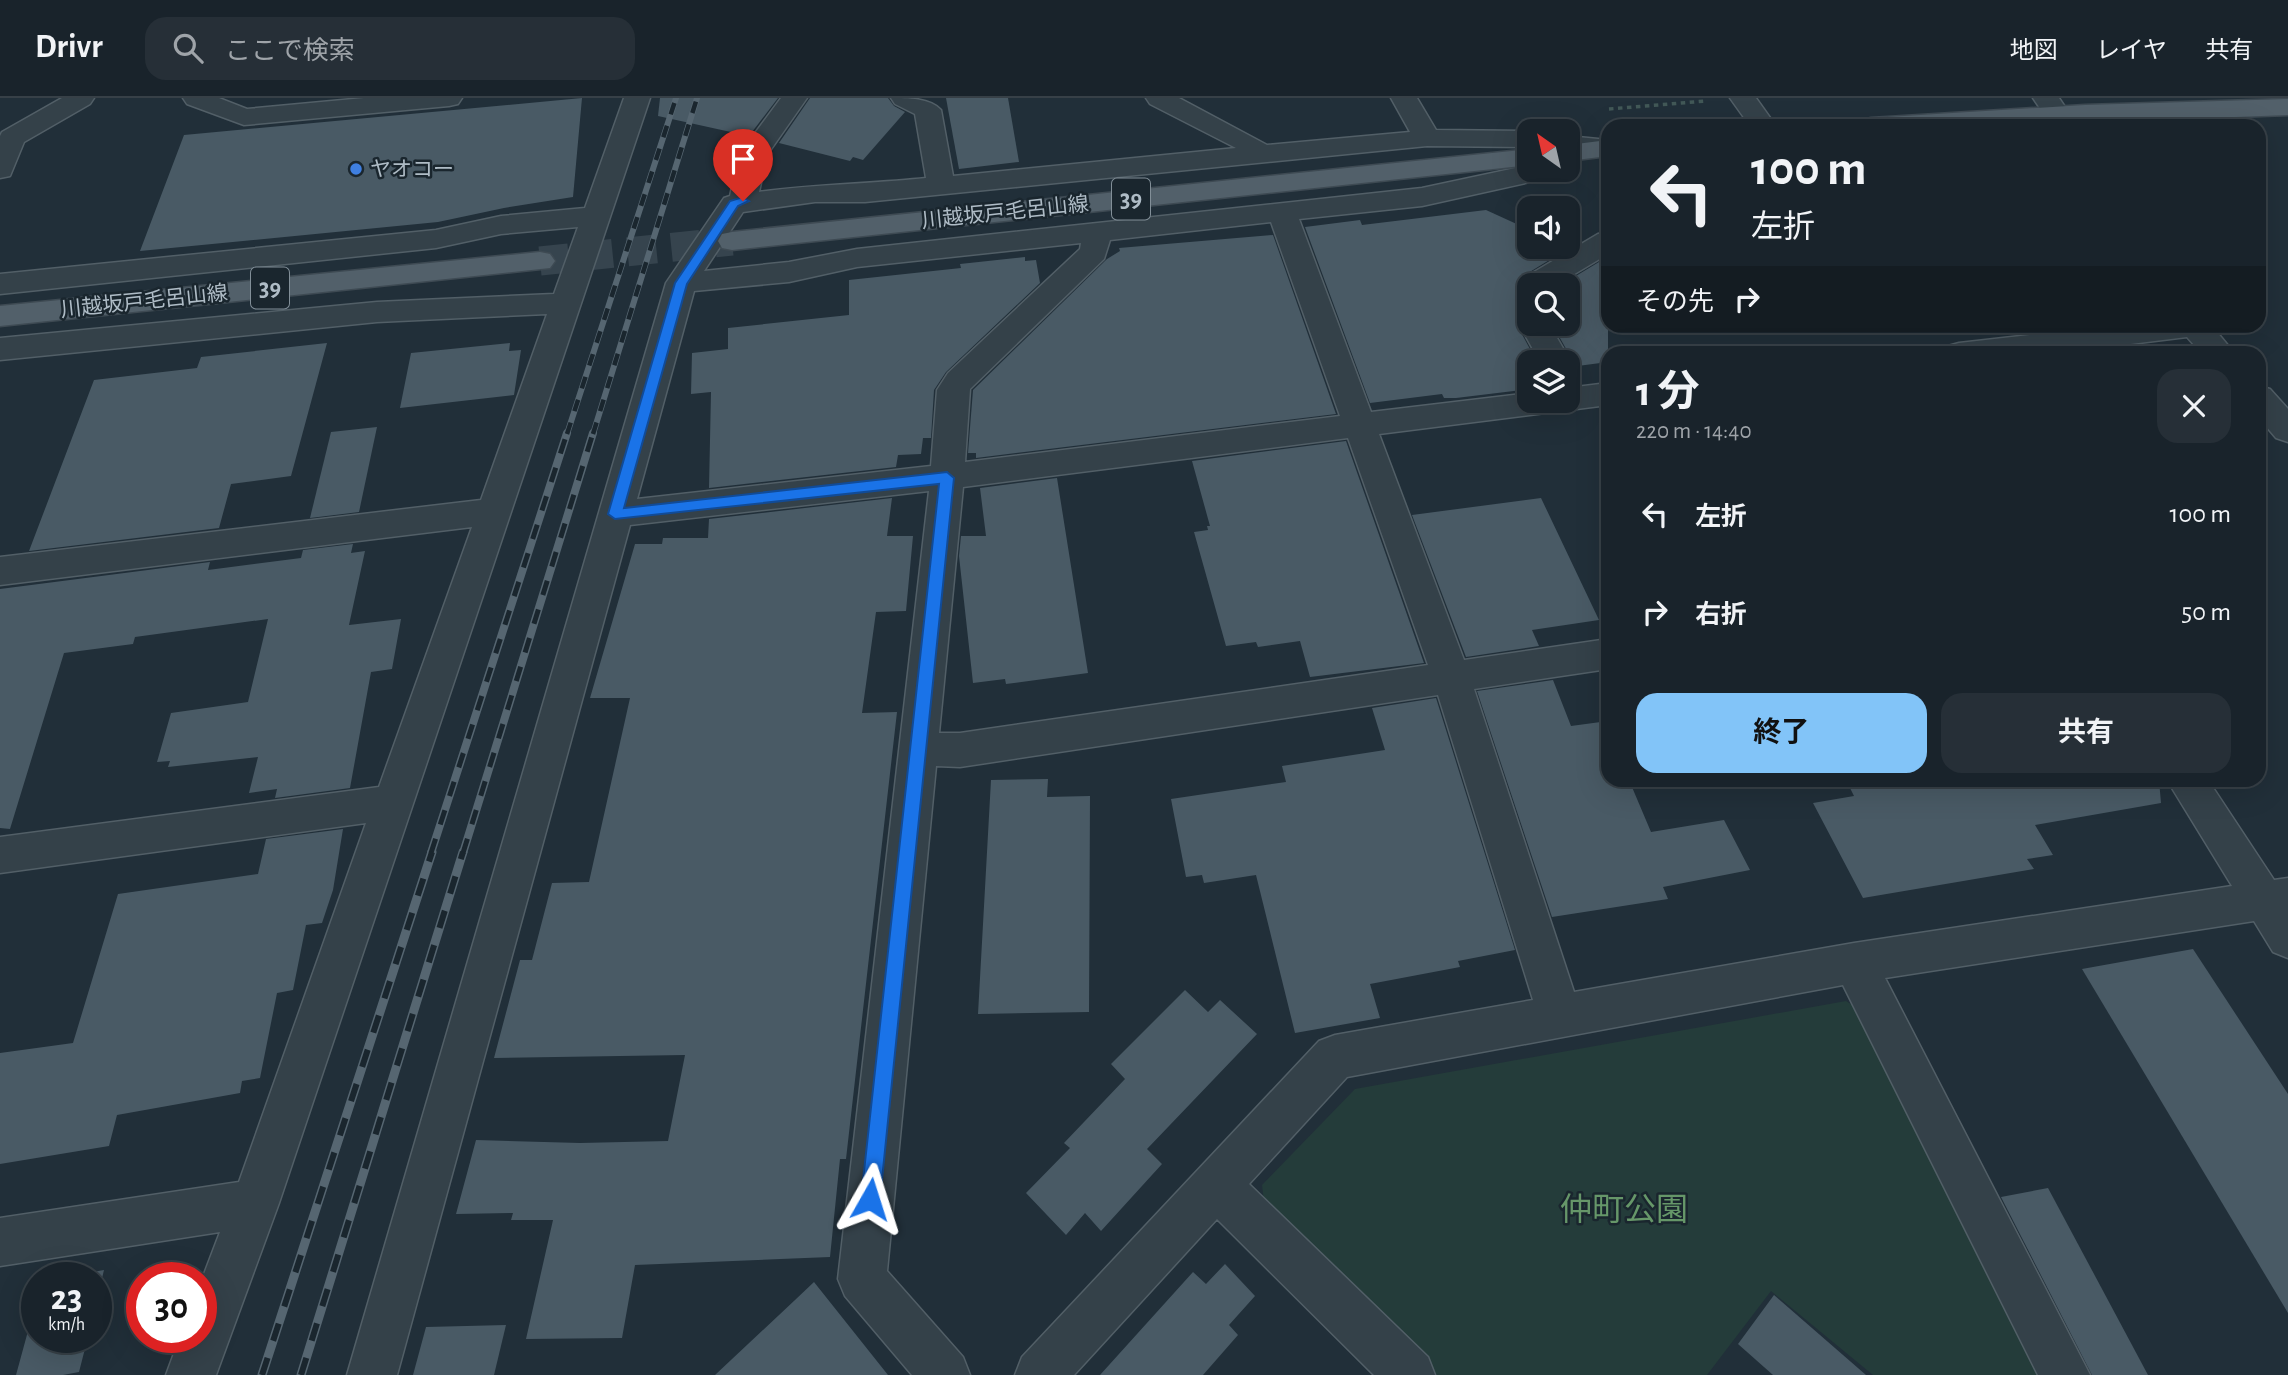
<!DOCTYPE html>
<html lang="ja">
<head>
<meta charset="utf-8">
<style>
	:root { --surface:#19232b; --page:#262f37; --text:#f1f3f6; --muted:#9fa4a9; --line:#374047; --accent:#82c4f8 }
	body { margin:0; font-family:"Alegreya Sans","Noto Sans JP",sans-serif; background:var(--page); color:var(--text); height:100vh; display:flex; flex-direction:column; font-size:26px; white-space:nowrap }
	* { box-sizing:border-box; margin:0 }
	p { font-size:23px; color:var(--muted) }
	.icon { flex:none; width:38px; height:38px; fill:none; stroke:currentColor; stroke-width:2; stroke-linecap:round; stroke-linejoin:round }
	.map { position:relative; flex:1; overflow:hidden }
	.drawer { position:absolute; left:1601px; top:248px; width:665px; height:441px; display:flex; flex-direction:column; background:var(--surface); border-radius:21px; box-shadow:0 7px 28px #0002,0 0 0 2px var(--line) }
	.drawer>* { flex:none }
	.banner { position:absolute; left:1601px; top:21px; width:665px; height:214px; border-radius:21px; box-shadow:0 7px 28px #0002,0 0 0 2px var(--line); background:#19232b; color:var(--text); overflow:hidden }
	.needle { width:46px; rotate:326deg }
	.controls { position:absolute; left:1517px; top:21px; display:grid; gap:14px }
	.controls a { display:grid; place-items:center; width:63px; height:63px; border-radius:14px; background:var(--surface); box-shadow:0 7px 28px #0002,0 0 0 2px var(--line); font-size:35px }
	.speed { position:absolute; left:21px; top:1164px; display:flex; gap:14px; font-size:35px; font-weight:700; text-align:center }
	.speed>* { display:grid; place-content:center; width:91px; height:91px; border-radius:50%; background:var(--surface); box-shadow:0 7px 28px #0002,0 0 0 2px var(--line); line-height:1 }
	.speed small { font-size:18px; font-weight:400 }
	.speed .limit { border:10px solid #d22; background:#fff; color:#111 }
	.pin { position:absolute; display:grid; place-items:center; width:60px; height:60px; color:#fff; margin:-72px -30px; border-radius:50% 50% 50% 0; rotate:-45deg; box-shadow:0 0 7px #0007 }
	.pin .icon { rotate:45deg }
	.me { position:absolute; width:77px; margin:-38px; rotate:6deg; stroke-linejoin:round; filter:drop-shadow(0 0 5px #0008) }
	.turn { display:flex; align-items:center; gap:24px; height:147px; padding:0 35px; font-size:32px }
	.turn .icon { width:91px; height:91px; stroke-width:2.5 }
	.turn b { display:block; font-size:49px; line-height:60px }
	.then { display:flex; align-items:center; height:66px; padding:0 35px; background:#0003; gap:14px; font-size:26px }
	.round { display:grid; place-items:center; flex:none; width:74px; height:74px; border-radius:21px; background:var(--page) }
	.overview { display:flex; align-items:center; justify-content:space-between; height:119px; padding:0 35px }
	h1 { font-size:42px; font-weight:700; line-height:52px }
	.action { display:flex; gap:14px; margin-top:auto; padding:14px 35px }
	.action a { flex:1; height:80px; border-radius:21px; background:var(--accent); color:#111; font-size:28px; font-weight:700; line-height:80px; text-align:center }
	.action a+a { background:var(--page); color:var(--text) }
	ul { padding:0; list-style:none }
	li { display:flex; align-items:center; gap:21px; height:98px; padding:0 35px }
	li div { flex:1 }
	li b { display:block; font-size:26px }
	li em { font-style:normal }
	header { display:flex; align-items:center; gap:42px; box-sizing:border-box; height:98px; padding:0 35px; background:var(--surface); border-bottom:2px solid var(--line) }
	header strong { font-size:33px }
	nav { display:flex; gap:38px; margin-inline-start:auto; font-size:24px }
	.search { width:490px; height:63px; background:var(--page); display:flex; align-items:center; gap:18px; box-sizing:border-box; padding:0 24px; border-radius:21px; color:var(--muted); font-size:26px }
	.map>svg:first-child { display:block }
</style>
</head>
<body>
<header>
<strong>Drivr</strong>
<div class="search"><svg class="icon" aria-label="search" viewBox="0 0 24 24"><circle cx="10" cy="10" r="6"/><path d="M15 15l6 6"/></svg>ここで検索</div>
<nav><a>地図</a><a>レイヤ</a><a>共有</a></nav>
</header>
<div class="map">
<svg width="2288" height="1277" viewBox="0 0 2288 1277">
	<rect width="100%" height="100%" fill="#212f39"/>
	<polygon fill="#243c3a" points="1846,903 1864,915 2041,1277 1873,1277 1771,1193 1707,1277 1437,1277 1264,1104 1262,1087 1355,991"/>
	<g fill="#495a65">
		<polygon points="582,0 573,99 504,110 438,124 140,153 184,37"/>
		<polygon points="660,0 778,0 749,38 658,18"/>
		<polygon points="810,0 888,0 894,8 905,14 863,62 853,59 850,63 779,45"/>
		<polygon points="946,0 1008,0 1019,64 959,71"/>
		<polygon points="1486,112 1530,132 1530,149 1569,150 1523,178 1518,186 1522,195 1530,198 1530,215 1521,218 1517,227 1537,264 1530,264 1530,291 1456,300 1444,300 1442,296 1370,305 1305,129 1360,122 1362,127"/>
		<polygon points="1273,137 1336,316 976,360 976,355 968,355 973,292 1107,161 1120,153 1119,150"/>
		<polygon points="1025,159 1025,163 1036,162 1040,185 946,274 934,292 931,340 923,340 921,356 898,357 896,369 709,390 711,294 691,296 692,255 728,251 728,230 849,217 849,182 961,170 960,166"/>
		<polygon points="1599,164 1608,169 1608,264 1570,269 1573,263 1552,226 1568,226 1568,187 1561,187"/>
		<polygon points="327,245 291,378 231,386 219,430 29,453 94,282 197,270 201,259"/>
		<polygon points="510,245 509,253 521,252 514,297 400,310 411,255"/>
		<polygon points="377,329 359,414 310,420 331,334"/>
		<polygon points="1346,343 1424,565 1310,579 1300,543 1258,549 1256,544 1226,548 1194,434 1208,432 1207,428 1210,428 1192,363"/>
		<polygon points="1057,380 1088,575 1006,586 1005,581 973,585 959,458 961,438 986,438 980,390"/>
		<polygon points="892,400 887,438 913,438 906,513 876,514 862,615 897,614 846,1061 840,1061 830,1159 635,1167 622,1240 526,1241 553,1122 511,1122 513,1115 456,1116 476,1042 580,1045 668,1043 685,957 494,960 520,862 532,862 552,785 589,784 630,600 590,600 635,446 662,446 663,440 708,440 709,421"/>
		<polygon points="1541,400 1599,522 1532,532 1539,548 1466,559 1412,417"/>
		<polygon points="353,446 351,455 365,453 349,527 401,521 392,571 371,574 350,690 275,700 277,691 249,695 258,659 168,669 170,663 157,664 171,615 248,604 268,521 135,539 133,546 64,555 10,731 0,730 0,491 210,464 208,472 301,460 303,452"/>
		<polygon points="1553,582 1571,628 1608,623 1608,682 1629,682 1651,734 1724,722 1750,772 1663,789 1668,801 1552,819 1477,593"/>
		<polygon points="1436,600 1515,852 1458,863 1460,869 1370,886 1380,920 1295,935 1256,777 1204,785 1202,777 1186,779 1171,701 1286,684 1282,668 1385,652 1372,610"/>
		<polygon points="1048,681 1047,699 1090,698 1089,914 978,916 991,682"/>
		<polygon points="1846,682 1905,682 1910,690 1961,682 2159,682 2161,705 2035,727 2053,757 2027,761 2034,771 1863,800 1813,705 1854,698"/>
		<polygon points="343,731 333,792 322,825 306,827 293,892 277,895 260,980 242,983 240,995 117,1017 109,1048 0,1066 0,955 73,945 118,796 258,776 266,741"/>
		<polygon points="2193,851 2288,996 2288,1215 2082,871"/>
		<polygon points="1185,892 1208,914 1220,902 1257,936 1147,1051 1162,1066 1101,1133 1085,1115 1066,1137 1026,1095 1070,1050 1064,1045 1125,981 1111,966"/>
		<polygon points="2048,1090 2148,1277 2092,1277 2001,1099"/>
		<polygon points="1225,1166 1255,1198 1229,1227 1238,1237 1203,1277 1100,1277 1193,1174 1206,1186"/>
		<polygon points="104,1172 96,1205 96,1180 59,1180"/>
		<polygon points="814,1184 888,1277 715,1277 795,1202"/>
		<polygon points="1774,1197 1866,1277 1773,1277 1738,1246"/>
		<polygon points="37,1200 37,1239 88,1239 79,1274 63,1277 16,1277"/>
		<polygon points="506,1227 494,1277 413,1277 426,1229"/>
	</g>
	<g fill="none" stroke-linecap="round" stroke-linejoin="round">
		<polyline stroke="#36444e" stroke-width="29" stroke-dasharray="29 15" stroke-linecap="butt" points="540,163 732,143"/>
		<defs>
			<g id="minor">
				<polygon points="62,0 94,0 90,6 24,44 10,78 0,80 0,38 2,34"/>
				<polygon points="183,0 219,0 247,11 364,0 462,0 458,6 449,8 244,27 187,6"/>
				<polygon points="624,0 650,0 279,1105 216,1277 166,1277 180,1239 201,1239 201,1184 220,1134 0,1168 0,1120 239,1084 366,725 0,775 0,739 379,689 472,429 0,487 0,459 481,402 547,216 377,224 0,262 0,240 377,204 554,196 578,129 501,136 436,150 0,196 0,176 436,132 501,118 585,110"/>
				<path d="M781 0H807L767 57 759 94C815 86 870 86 926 80L915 16 895 6 891 0C908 0 930 0 941 12L953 78 1236 50 1150 6 1146 0H1179L1267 47 1410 34 1391 0H1417L1436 32 1531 33 1530 49 1427 48 865 104H815L743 114 704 173 789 164 857 151 1422 90 1530 67V72H1561L1557 78 1422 108 1299 121 1371 314 1530 295V303H1568V290L1608 285V307L1379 336 1464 562 1608 541V571L1474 591 1574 894 1854 845 2232 788 2167 682H2208L2274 782 2288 780V860L2273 854 2254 823 1885 880 2090 1277H2038L1843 887 1347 979 1249 1086 1428 1259 1435 1277H1374L1217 1121 1074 1277H1015L1022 1259 1319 943 1335 937 1533 902 1438 597 960 669 936 668 887 1173 963 1259 970 1277H912L845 1198 838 1181 929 393 630 427 397 1277H347L666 185 724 100 730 98 739 57ZM1271 124 1340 318 965 364 970 291 1104 161 1110 142ZM1081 145 1080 151 948 275 937 292 931 368 637 401 694 193 789 184 857 169ZM1348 340 1428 567 960 635H939L963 389Z"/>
				<polygon points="1730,0 1756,0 1776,28 1750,28"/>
				<polygon points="2033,0 2059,0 2078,28 2052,28"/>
				<polygon points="1568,38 1608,42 1608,58 1568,54"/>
				<polygon points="1608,134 1608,156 1556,187 1530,187 1530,195 1524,194 1520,187 1524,180 1598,136"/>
				<polygon points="1530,217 1530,226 1549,226 1571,264 1568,268 1568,264 1540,264 1519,226 1523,219"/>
				<polygon points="2108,228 2212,228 2235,256 2202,256 2187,239 2050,256 1944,256 1948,248 1959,245"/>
				<polygon points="2259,288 2270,291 2288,311 2288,344 2276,340 2259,320"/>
			</g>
			<g id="primary">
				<polygon points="2288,1 2288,17 2002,28 1858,28 1862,22 1871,20 2085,7"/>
				<polygon points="1608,42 1608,58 1568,63 1568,47"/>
				<polygon points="1530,51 1530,67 732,152 722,150 718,143 722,136 732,134"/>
				<polygon points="540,154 550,156 555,163 550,170 0,228 0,208"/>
			</g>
		</defs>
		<use href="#minor" stroke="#525f67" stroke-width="3"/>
		<use href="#primary" stroke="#3e4a53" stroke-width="3"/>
		<polyline stroke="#425857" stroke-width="3.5" stroke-dasharray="4.5 4.5" stroke-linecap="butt" points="1609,11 1705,3"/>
		<use href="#minor" fill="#344149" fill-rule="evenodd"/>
		<use href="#primary" fill="#52606a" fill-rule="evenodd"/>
		<defs>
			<g id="rail-far2">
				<polyline points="567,336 676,0"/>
				<polyline points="593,336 697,0"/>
			</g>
			<g id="rail-far1">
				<polyline points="431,755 567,335"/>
				<polyline points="463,755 593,335"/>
			</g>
			<g id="rail">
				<polyline points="262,1277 432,754"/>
				<polyline points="301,1277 463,754"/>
			</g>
		</defs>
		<use href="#rail-far2" stroke="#566671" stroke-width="6"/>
		<use href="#rail-far1" stroke="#566671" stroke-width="8"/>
		<use href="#rail" stroke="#566671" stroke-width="9"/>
		<use href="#rail-far2" stroke="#1a262e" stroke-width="4.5" stroke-dasharray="12" stroke-linecap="butt"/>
		<use href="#rail-far1" stroke="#1a262e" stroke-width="5" stroke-dasharray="15" stroke-linecap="butt"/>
		<use href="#rail" stroke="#1a262e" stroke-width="6" stroke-dasharray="18" stroke-linecap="butt"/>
	</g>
	<polygon fill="#1a73e8" stroke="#114b97" stroke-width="2" points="743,99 749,103 738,108 687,186 624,410 947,374 954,380 880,1101 877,1108 870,1111 864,1108 861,1101 939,386 615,421 608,416 675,185 730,103"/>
	<circle fill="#3f7fe0" stroke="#1a262e" stroke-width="2.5" cx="356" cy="71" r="7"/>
	<g text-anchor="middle" stroke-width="5" stroke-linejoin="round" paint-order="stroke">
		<g font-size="21" fill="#afbcc6" stroke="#1a262e" text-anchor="start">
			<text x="370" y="78">ヤオコー</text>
		</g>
		<g font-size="21" fill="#afbcc6" stroke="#1a262e">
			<text transform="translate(1005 114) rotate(-6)" y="7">川越坂戸毛呂山線</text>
			<text transform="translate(144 203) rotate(-6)" y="7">川越坂戸毛呂山線</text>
		</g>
		<g fill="#1a262e" stroke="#828f98" stroke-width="2">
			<rect x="1112" y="80.5" width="38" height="41" rx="5"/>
			<rect x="251" y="169.5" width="38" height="41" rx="5"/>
		</g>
		<g font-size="24" font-weight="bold" fill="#afbcc6">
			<text x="1131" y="109">39</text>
			<text x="270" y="198">39</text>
		</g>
		<g font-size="32" fill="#669769" stroke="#1a262e">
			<text x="1624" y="1122">仲町公園</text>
		</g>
	</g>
</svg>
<div class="controls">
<a><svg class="needle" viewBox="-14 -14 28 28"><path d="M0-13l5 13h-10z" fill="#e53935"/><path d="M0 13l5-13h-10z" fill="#9fa4a9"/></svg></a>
<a><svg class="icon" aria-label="sound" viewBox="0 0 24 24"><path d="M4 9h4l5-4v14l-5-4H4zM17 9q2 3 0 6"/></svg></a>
<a><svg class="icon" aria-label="search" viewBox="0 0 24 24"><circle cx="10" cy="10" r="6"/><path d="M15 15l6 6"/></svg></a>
<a><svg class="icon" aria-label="layers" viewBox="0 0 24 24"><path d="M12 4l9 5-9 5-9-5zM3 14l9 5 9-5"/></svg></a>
</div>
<div class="speed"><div>23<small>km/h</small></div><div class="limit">30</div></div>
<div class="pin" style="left:743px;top:103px;background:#d93025"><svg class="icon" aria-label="arrive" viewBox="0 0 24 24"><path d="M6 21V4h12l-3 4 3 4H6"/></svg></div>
<svg class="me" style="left:870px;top:1101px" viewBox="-20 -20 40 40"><path d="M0-17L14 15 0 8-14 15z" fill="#1a73e8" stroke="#fff" stroke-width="4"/></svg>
<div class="banner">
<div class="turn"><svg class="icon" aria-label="left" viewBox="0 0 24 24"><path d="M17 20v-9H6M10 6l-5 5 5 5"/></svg><div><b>100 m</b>左折</div></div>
<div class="then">その先<svg class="icon" aria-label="right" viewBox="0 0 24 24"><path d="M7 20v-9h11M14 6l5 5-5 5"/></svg></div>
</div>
<section class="drawer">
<div class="overview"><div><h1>1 分</h1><p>220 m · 14:40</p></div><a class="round"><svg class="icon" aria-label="close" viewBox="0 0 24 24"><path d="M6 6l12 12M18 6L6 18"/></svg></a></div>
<ul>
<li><svg class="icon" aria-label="left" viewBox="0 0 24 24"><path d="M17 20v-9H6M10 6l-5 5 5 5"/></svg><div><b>左折</b></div><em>100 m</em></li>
<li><svg class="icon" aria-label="right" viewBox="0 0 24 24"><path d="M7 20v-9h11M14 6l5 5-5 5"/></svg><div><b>右折</b></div><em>50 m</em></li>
</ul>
<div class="action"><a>終了</a><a>共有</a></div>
</section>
</div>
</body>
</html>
